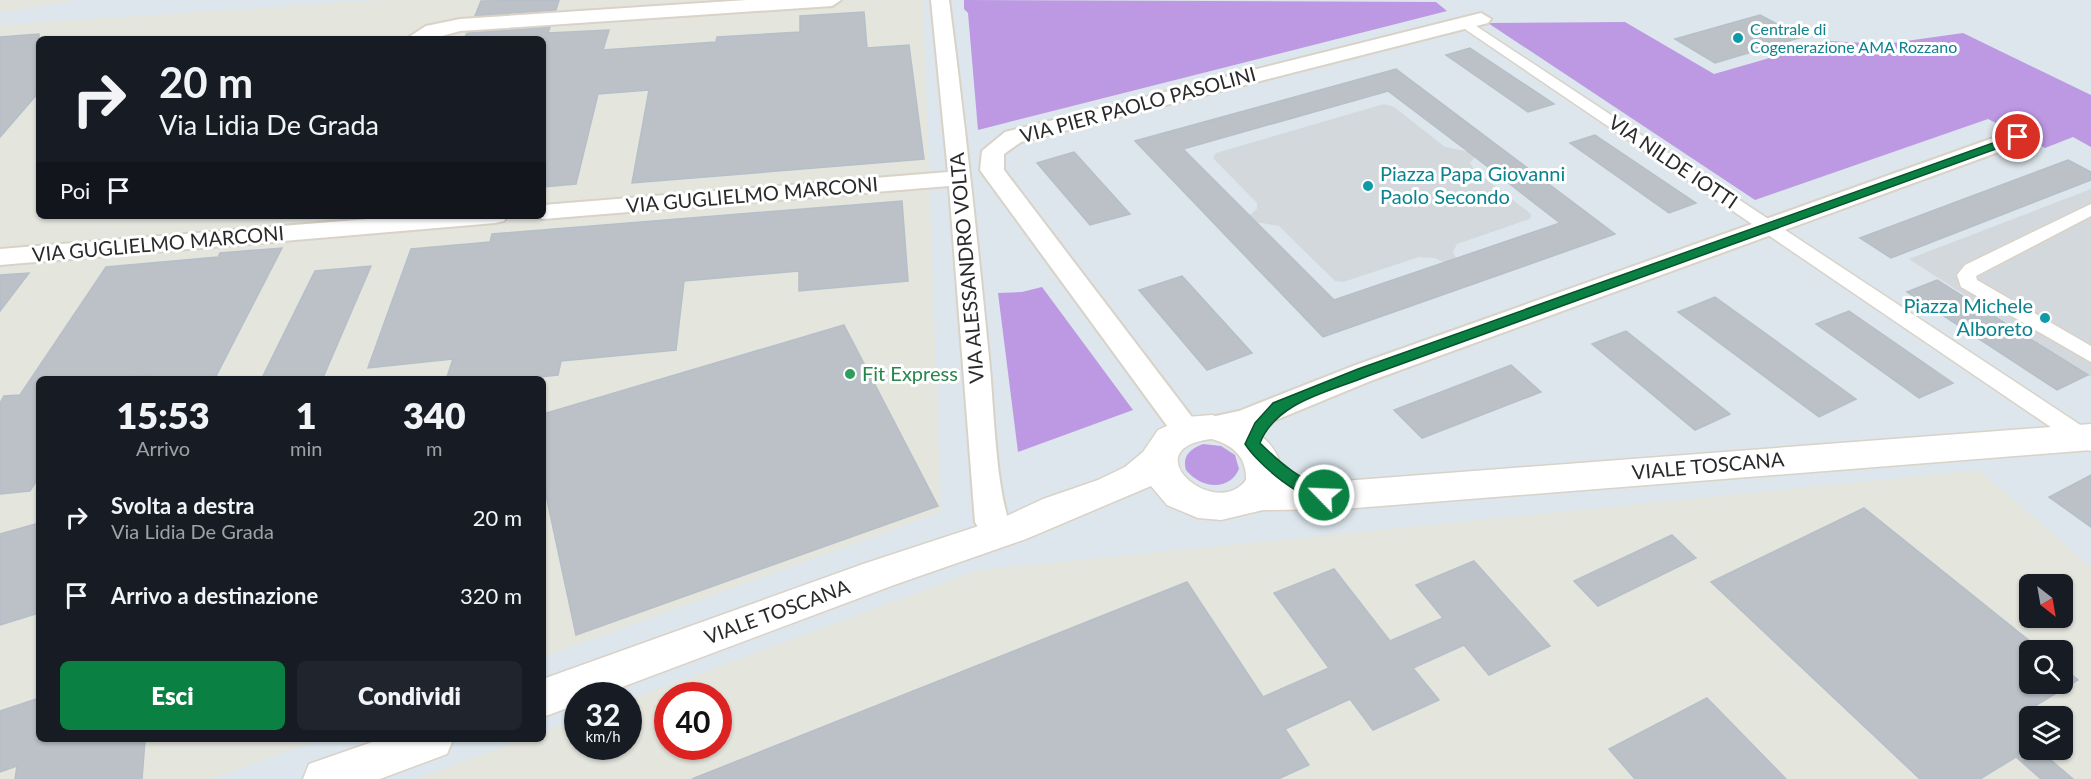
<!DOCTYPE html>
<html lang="it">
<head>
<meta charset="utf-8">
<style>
	:root { --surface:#171b24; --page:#20242c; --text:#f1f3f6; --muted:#9ea1a6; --accent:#0b8043 }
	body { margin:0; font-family:Lato,sans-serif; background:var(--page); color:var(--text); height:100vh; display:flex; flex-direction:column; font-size:22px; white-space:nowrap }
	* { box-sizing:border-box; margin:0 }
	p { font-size:20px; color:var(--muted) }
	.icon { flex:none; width:33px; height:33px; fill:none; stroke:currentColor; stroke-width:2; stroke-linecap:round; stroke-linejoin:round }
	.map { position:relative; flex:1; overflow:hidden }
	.drawer { position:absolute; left:36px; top:376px; width:510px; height:366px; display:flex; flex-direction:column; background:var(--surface); border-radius:9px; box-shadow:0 2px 4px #0004 }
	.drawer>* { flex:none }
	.top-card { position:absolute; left:36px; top:36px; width:510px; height:183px; border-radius:9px; box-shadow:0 2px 4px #0004; background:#171b24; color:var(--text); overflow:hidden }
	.needle { width:39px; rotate:149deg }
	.tools { position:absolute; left:2019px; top:574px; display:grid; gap:12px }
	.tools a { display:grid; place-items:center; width:54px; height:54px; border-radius:9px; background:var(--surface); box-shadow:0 2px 4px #0004; font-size:30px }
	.speed { position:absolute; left:564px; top:682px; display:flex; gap:12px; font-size:30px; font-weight:700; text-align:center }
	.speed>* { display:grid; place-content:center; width:78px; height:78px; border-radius:50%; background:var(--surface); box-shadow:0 2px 4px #0004; line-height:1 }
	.speed small { font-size:15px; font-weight:400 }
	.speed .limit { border:9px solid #d22; background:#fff; color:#111 }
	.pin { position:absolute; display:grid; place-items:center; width:51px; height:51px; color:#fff; margin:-26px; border:3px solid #fff; border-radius:50%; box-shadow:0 2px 6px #0007 }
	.me { position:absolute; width:66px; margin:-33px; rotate:294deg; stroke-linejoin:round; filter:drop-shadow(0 0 4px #0008) }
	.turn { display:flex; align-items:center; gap:21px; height:126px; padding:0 24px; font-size:27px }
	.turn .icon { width:78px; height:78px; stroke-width:2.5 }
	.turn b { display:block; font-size:42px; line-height:51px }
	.then { display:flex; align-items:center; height:57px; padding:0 24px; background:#0003; gap:12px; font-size:22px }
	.eta { display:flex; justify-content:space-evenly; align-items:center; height:102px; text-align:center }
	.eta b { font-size:36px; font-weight:800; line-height:42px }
	.button { display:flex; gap:12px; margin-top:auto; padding:12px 24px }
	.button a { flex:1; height:69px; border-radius:9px; background:var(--accent); color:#fff; font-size:24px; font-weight:800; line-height:69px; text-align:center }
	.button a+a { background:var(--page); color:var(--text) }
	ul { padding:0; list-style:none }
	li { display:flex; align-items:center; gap:18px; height:78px; padding:0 24px }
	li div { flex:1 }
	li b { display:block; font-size:22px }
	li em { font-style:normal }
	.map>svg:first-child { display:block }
</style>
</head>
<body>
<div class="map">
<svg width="2091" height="779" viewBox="0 0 2091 779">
	<rect width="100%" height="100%" fill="#dce6ec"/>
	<g fill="#e4e5dd" fill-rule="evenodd">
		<polygon points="0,0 75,0 0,13"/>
		<path d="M381 0H923L941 512 543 657V380H39V740H319L211 779H0V25ZM39 39H543V216H39Z"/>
		<path d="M1979 470 2091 567V779H415L522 740H543V732L577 719 578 747H628L629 700 979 570ZM2030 585H2062V618H2030ZM2030 651H2062V684H2030ZM668 696H718V747H668ZM2030 717H2062V750H2030Z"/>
	</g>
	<g fill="#bd98e3">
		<polygon points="964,0 1436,2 1447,11 978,130 968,13 964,9"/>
		<polygon points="1625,22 1714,74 1828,41 1885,44 1963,33 2091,95 2091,147 2073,137 2045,148 1988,119 1755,200 1488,23"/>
		<polygon points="1042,287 1133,410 1018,452 998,293 1022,292"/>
		<path d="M1203 444 1221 446 1235 455 1239 469C1229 492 1200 488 1186 470 1182 456 1190 449 1203 444Z"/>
	</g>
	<g fill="#d3d8dc">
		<polygon points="1384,104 1394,107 1445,147 1470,152 1476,156 1470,163 1474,170 1531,214 1530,219 1457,244 1453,252 1457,260 1446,263 1434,258 1419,257 1343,282 1335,281 1279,226 1256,222 1249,216 1257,209 1257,203 1213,158 1216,153"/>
		<polygon points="2091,189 2091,377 1909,259"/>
	</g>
	<g fill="#bcc1c8" stroke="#b6bfc8" stroke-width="1.5" fill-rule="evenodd">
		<polygon points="559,0 556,10 475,16 481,1"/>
		<polygon points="864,12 867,48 909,45 924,159 632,183 649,90 598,94 576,184 543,187 543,39 464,39 467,33 550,27 548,33 609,30 603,50 716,42 717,37 800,32 800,16"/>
		<polygon points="1760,15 1802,37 1715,63 1675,39"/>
		<polygon points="39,34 39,92 0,137 0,37"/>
		<polygon points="1470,48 1554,104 1528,112 1446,55"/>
		<path d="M1396 69 1615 234 1323 337 1135 141ZM1388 91 1466 150 1560 223 1334 300 1183 149Z"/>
		<polygon points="1595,135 1696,203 1669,213 1570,143"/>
		<polygon points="1074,152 1130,214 1090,225 1037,163"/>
		<polygon points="2068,160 2091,172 2091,180 1891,258 1860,238"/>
		<polygon points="902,201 908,281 799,291 799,271 684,281 676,350 561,361 558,375 511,380 446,380 453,359 368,368 411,249 490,242 492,234"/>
		<polygon points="282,248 214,380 147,380 150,375 103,380 39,380 39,477 30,491 0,494 0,403 4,396 20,395 106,267 218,257 220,253"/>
		<polygon points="371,266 322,380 261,380 315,271"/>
		<polygon points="29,273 0,311 0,275"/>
		<polygon points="1182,276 1252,353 1207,370 1139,290"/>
		<polygon points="1937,280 2088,375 2057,390 1907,292"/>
		<polygon points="1715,297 1856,399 1819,417 1678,312"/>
		<polygon points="1849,311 1953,383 1919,398 1816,324"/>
		<polygon points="844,325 938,506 576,635 543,481 543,414"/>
		<polygon points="1626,331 1730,414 1695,430 1592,344"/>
		<polygon points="1511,365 1541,392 1422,438 1394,410"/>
		<polygon points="2091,475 2091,527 2049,497"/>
		<polygon points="1864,508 2042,651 2030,651 2030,684 2062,684 2062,667 2078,680 2030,709 2030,750 2039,750 2073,779 2041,779 2016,757 1980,779 1920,779 1711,582"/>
		<polygon points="39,523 39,613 0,625 0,534"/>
		<polygon points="1672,535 1696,558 1598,606 1574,581"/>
		<polygon points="1474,561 1550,646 1489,675 1464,645 1413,668 1439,700 1373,730 1350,699 1285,729 1309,765 1278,779 692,779 1187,582 1263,697 1329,668 1274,593 1334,569 1390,641 1443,618 1416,585"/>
		<polygon points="39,698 39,740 145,740 142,779 15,779 17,766 0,772 0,711"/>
		<polygon points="1707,698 1786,779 1635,779 1609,749"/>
	</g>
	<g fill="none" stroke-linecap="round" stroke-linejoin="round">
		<defs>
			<g id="pedestrian">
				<polygon points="1464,18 2091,432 2091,451 2083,449 1459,25 1457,22 1459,19"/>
				<polygon points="2091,204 2091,216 1976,276 1977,280 2091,346 2091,362 1961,287 1957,275 1965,265"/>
			</g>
			<g id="minor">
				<polygon points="747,0 841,0 832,6 460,31 431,39 406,39 426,26 460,19"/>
				<path d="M931 0H949C965 122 978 245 990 368 994 411 996 499 1014 534L1009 543 998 547 987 543 975 522 949 186 543 219 534 216H543V205L948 172Z"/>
				<polygon points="1481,13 1491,19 1488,23 1021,142 1004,154 1004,170 1198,425 1202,419 1239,411 1353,366 2010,132 2026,132 2029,137 2026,142 1373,380 1254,429 1212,438 1200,432 1196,438 1186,441 1176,438 980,170 982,151 1005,132"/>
				<polygon points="405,216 507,216 504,221 495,223 0,265 0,249"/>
			</g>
			<g id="tertiary">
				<path d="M1212 415C1246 424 1285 439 1281 482L1343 481 2091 424V450L1343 509 1263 510 1221 520 1198 518 1167 505 1151 486 1026 539 894 585 598 696H578V704L543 717V679L866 563 1000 519 1043 499 1098 480 1125 467 1143 452 1158 430 1187 417ZM1212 439C1233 445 1247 457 1246 480 1215 522 1131 448 1212 439Z"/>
				<polygon points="378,740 453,740 447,754 380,779 303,779 309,764"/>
			</g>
		</defs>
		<use href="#pedestrian" stroke="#d8d2c7" stroke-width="3"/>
		<use href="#minor" stroke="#d8d2c7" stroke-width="4"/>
		<use href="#tertiary" stroke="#d8d2c7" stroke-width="3"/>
		<use href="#pedestrian" fill="#fff" fill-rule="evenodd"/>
		<use href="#minor" fill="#fff" fill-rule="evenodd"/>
		<use href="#tertiary" fill="#fff" fill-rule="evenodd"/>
	</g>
	<path fill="#0b8043" stroke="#07532c" stroke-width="1.5" d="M2018 134 2023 137 2021 140 1368 376C1329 392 1277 401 1260 443 1282 465 1301 480 1330 491L1332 495 1330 499C1306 507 1257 463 1245 444L1255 423 1273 403 1358 369Z"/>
	<g fill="#0f9aa8" stroke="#fff" stroke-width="2">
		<circle cx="1738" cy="38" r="6"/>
		<circle cx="1368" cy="186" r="6"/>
		<circle cx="2045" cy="318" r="6"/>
	</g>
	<circle fill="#2e9e5b" stroke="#fff" stroke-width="2" cx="850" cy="374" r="6"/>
	<g text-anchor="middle" stroke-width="6" stroke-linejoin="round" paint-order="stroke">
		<g font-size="16" fill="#0d838f" stroke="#fff" text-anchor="start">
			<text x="1750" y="35">Centrale di<tspan x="1750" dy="18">Cogenerazione AMA Rozzano</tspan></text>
		</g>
		<g font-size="20" fill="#2a2a2a" stroke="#fff">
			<text transform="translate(1138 105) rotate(-15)" y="7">VIA PIER PAOLO PASOLINI</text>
			<text transform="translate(1673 162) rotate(34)" y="7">VIA NILDE IOTTI</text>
			<text transform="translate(752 195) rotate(-5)" y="7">VIA GUGLIELMO MARCONI</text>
			<text transform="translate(158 244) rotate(-5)" y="7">VIA GUGLIELMO MARCONI</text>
			<text transform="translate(967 268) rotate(-95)" y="7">VIA ALESSANDRO VOLTA</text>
			<text transform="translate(1708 466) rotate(-5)" y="7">VIALE TOSCANA</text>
			<text transform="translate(777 612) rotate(-20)" y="7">VIALE TOSCANA</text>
		</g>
		<g font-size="20" fill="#0d838f" stroke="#fff" text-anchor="start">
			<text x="1380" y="181">Piazza Papa Giovanni<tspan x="1380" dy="23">Paolo Secondo</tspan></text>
			<text x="2033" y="313" text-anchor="end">Piazza Michele<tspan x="2033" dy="23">Alboreto</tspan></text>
		</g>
		<g font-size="20" fill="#27864d" stroke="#fff" text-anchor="start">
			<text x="862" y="381">Fit Express</text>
		</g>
	</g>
</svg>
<div class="tools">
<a><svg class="needle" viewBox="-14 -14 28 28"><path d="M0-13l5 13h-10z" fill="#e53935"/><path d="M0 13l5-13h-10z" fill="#9ea1a6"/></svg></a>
<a><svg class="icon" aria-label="search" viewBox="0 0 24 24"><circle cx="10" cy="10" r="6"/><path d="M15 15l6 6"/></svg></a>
<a><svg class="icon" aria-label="layers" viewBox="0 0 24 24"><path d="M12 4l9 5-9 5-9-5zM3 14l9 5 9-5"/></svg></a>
</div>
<div class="speed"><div>32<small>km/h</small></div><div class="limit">40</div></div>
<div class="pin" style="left:2018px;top:137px;background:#d93025"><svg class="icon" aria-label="arrive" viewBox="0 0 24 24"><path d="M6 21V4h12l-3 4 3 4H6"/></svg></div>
<svg class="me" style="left:1324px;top:495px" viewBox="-20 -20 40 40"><circle r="17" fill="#0b8043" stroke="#fff" stroke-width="3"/><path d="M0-11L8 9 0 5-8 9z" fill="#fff"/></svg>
<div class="top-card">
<div class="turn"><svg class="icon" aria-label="right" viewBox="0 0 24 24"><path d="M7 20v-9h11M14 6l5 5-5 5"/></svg><div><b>20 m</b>Via Lidia De Grada</div></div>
<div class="then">Poi<svg class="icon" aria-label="arrive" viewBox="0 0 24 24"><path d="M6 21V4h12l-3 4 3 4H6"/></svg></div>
</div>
<section class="drawer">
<div class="eta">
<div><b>15:53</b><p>Arrivo</p></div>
<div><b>1</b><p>min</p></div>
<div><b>340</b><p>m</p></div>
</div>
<ul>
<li><svg class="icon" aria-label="right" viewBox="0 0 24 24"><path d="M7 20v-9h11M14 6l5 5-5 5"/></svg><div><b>Svolta a destra</b><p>Via Lidia De Grada</p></div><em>20 m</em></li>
<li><svg class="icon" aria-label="arrive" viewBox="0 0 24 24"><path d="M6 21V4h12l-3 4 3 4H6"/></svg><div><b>Arrivo a destinazione</b></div><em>320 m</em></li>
</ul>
<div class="button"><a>Esci</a><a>Condividi</a></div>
</section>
</div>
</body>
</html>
